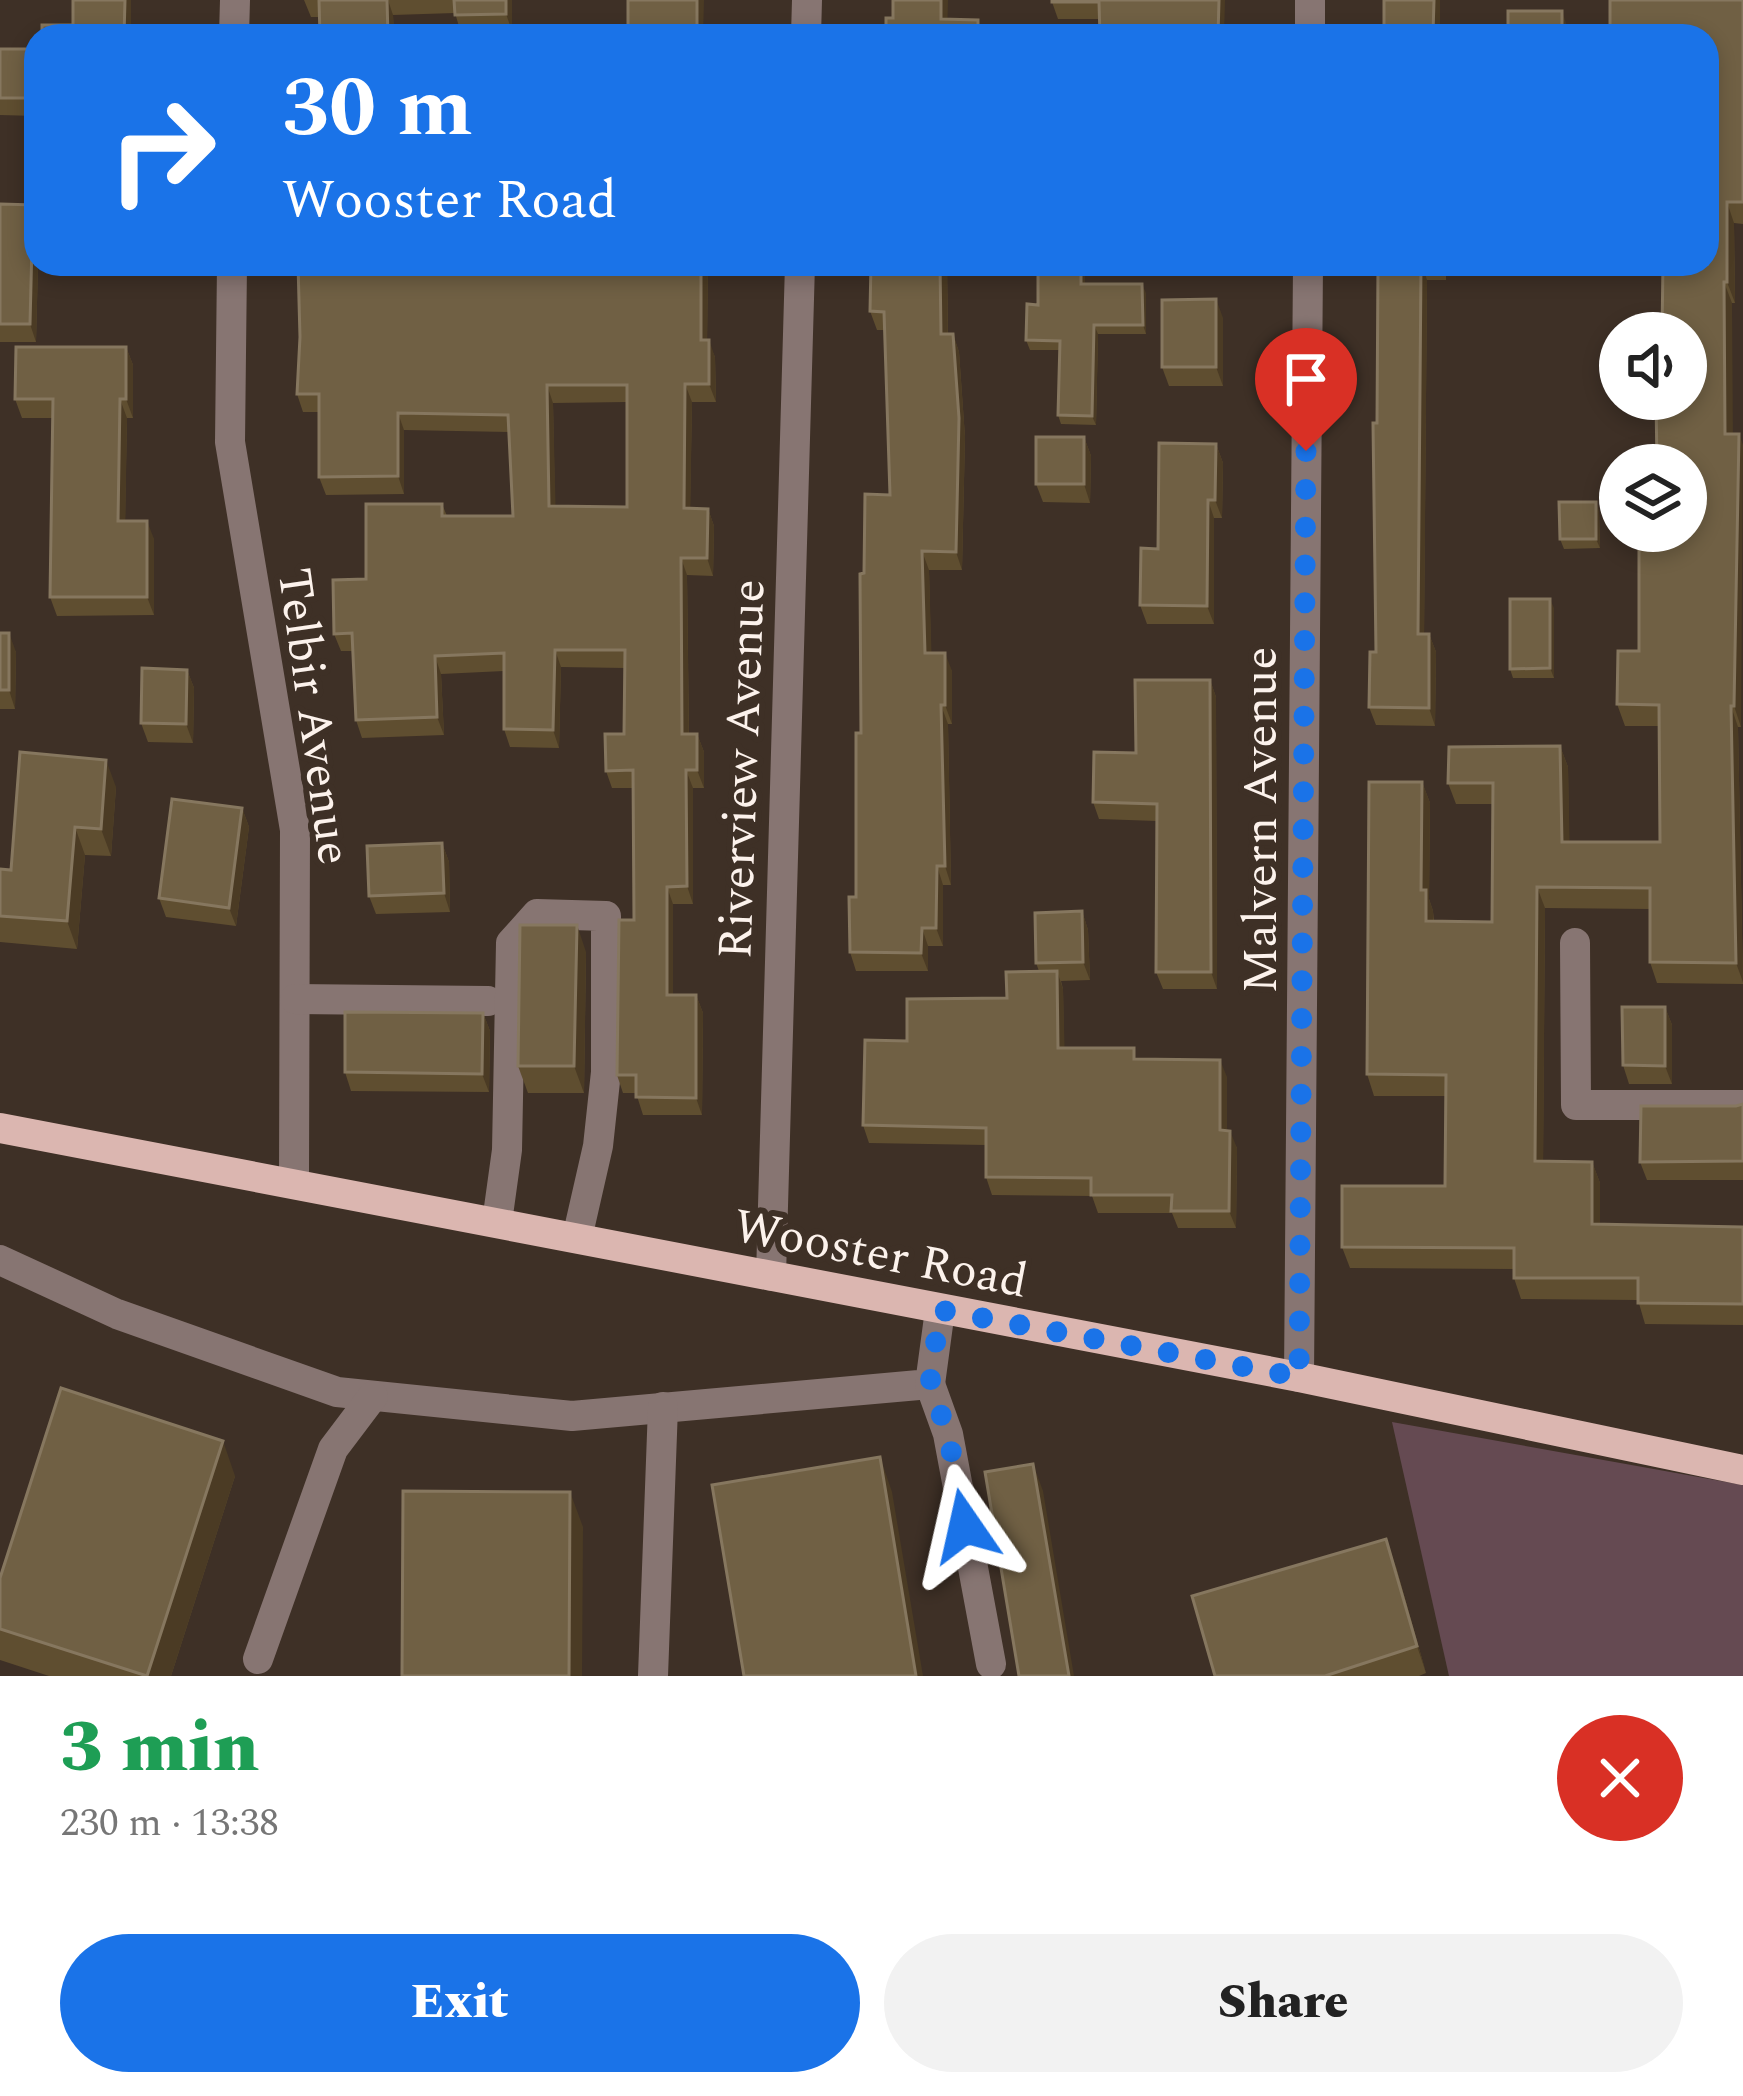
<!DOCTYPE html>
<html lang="en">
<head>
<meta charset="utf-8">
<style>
	:root { --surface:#fff; --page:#f2f2f2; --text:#222; --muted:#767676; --accent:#1a73e8 }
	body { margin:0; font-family:Spectral,serif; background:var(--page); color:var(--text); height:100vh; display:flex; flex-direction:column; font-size:45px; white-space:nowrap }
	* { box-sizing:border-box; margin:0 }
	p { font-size:39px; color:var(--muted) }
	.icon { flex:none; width:66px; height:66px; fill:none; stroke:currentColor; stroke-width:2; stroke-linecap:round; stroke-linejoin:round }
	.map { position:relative; height:1676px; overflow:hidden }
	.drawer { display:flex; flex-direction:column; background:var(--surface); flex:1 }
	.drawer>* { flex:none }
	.hud { position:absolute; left:24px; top:24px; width:1695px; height:252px; border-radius:36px; box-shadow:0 6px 18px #0003; background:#1a73e8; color:#fff; overflow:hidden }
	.controls { position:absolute; left:1599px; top:312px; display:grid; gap:24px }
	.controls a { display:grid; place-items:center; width:108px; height:108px; border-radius:50%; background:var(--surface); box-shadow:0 6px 18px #0003; font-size:60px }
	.pin { position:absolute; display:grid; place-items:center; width:102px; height:102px; color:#fff; margin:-123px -51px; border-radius:50% 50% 50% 0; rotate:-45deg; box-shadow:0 0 12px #0007 }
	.pin .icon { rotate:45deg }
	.me { position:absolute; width:132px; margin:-66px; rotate:349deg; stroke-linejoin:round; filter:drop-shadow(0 0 9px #0008) }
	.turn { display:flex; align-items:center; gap:42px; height:252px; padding:0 60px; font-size:54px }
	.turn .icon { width:156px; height:156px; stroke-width:2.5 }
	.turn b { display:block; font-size:84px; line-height:102px }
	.round { display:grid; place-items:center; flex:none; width:126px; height:126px; border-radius:63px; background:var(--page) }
	.overview { display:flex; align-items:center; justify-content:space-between; height:204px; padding:0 60px }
	h1 { font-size:72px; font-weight:800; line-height:90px; color:#1e9e55 }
	.action { display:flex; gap:24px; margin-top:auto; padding:24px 60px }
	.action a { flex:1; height:138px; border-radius:72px; background:var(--accent); color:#fff; font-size:48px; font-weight:800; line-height:138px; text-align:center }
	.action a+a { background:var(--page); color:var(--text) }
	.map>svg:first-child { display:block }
</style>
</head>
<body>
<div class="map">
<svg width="1743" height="1676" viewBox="0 0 1743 1676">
	<rect width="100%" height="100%" fill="#3e3026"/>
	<polygon fill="#654a52" points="1392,1422 1743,1485 1743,1676 1449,1676"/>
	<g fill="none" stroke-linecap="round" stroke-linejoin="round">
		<g stroke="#877572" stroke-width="30">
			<polyline points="234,36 235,0"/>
			<polyline points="806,36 807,0"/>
			<polyline points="1310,36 1310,0"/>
			<polyline points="232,264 230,442 295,830 294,1182"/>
			<polyline points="1575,943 1576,1105 1743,1105"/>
			<polyline points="295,999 488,1001"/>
			<polyline points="497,1222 507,1150 511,943 537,914 606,916 606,1072 598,1146 577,1238"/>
			<polyline points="0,1260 117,1314 337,1392 572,1416 930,1384 940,1310"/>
			<polyline points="771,1276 800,264"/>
			<polyline points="1299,1377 1308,264"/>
			<polyline points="930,1384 948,1434 991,1664"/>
			<polyline points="258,1659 333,1449 373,1396"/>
			<polyline points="653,1676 663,1407"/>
		</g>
		<polyline stroke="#dbb6b0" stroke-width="30" points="0,1128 1299,1377 1743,1470"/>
	</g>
	<g fill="#5f4e30" fill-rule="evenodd">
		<polygon points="304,0 512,0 512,31 461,33 455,13 393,15 394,36 320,36 319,17 311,17"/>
		<polygon points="1225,0 1099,19 1058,19 1052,2"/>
		<polygon points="1743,0 1743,224 1734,223 1735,303 1732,303 1732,434 1741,727 1738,727 1743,984 1657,983 1650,962 1650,909 1545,908 1543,1161 1592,1162 1600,1183 1600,1224 1743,1227 1743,1325 1645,1324 1638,1300 1521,1299 1514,1278 1514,1269 1350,1268 1342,1247 1445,1186 1445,1096 1374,1096 1367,1074 1422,782 1430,803 1429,899 1433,911 1434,921 1492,922 1493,804 1456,804 1448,783 1560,746 1568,767 1569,842 1660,842 1659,726 1625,726 1617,704 1639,651"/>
		<polygon points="0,49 36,49 36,116 0,115"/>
		<polygon points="36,186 36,264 38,264 36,342 0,342 0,204 35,205"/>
		<path d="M708 264 707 340 715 357 716 402H692L690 508 708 509 714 526 713 576 687 575 689 734H697L704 752V788H693V904H673V995H696L703 1013 702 1115H643L636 1093H623L617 1075 634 920 633 788H612L606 771 624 734 625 668 561 667 559 748 510 747 504 729V671L441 674 444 735 362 738 356 720 353 651H341L334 634 366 579 442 504 447 516H513L509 432 404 430V494L326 495 319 477V412H303L297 394 300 337ZM627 402V507L555 506 553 403Z"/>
		<polygon points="871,264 947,264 948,334 953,334 959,352 965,437 962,570 929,570 931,653 952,671 952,724 948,724 951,885 943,885 943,946 928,946 928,971 856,971 850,952 856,897 864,573 890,495 885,330 877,330 870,311"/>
		<polygon points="1085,264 1085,284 1146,293 1146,334 1098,334 1096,425 1061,424 1058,415 1060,350 1030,350 1026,340 1038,305"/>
		<polygon points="1378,264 1446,264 1446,280 1427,280 1424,634 1429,634 1436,652 1435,726 1376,725 1369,707 1376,652"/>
		<polygon points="1223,318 1223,386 1169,386 1162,367"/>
		<polygon points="126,347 133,365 133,418 127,418 125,521 154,539 154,615 57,616 50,597 53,418 22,418 15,399"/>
		<polygon points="1084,437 1091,456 1090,503 1043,502 1036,484"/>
		<polygon points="1216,444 1223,463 1222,518 1214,518 1214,624 1147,624 1140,605 1158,549"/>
		<polygon points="1599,511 1600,548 1564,549 1560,539"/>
		<polygon points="1554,608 1554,678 1513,678 1510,669"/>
		<polygon points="0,633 16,652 15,709 0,709"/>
		<polygon points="187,670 194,688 193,743 148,742 141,723"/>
		<polygon points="1210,680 1216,697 1217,989 1163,989 1156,972 1157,821 1099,819 1093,802 1136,753"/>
		<polygon points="116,787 111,856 85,855 77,949 0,942 0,869 11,870"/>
		<polygon points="242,808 249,827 236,926 166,917 159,898"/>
		<polygon points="442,843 449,862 450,912 376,914 369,896"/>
		<polygon points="1082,911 1088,930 1090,980 1061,981 1063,989 1064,1048 1138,1059 1227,1077 1227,1131 1237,1148 1236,1228 1178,1228 1172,1213 1098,1213 1092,1196 992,1195 986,1177 986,1145 869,1143 863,1125 907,1041 1007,998 1039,971 1036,963"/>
		<polygon points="586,952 584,1093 528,1093 518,1066"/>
		<polygon points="1665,1007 1672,1025 1672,1084 1629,1084 1623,1065"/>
		<polygon points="483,1013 490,1031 489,1092 351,1091 345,1072"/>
		<polygon points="1743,1104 1743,1180 1647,1180 1640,1162"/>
		<polygon points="235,1476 171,1676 49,1676 0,1660 0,1578"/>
		<polygon points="1396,1567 1426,1673 1419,1676 1215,1676"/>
	</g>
	<g fill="#4b3b24">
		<polygon points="125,0 131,0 131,36 124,36"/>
		<polygon points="388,0 393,15 394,36 388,36"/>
		<polygon points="506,0 512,0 512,31 506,14"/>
		<polygon points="697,0 704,0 703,36 697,36"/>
		<polygon points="941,0 948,0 947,36 941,19"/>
		<polygon points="1219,0 1225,0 1224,36 1218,36"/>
		<rect x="1434" y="0" width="6" height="36"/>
		<polygon points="1562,11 1568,29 1568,36 1562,36"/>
		<polygon points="1727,202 1734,223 1735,303 1727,282"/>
		<polygon points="32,243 36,255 36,264 38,264 36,342 30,324"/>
		<polygon points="701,264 708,264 707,357 701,340"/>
		<polygon points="940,264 947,264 948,352 941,334"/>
		<polygon points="1081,264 1085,264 1085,293 1081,284"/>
		<polygon points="1422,264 1427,280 1424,652 1418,634"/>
		<polygon points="1724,282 1732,303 1733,455 1725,434"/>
		<polygon points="1142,284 1146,293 1146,334 1143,325"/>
		<polygon points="1216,299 1223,318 1223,386 1216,367"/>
		<polygon points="1094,325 1098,334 1096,425 1092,416"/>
		<polygon points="953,334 959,352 965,437 962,570 956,552"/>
		<polygon points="709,340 715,357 716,402 709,384"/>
		<polygon points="126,347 133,365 133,418 126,399"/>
		<polygon points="685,384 692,402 690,526 684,508"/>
		<polygon points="547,385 553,403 556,524 549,506"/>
		<polygon points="120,399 127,418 125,539 118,521"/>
		<polygon points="398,413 404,430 404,494 398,476"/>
		<polygon points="1739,434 1743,445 1741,727 1734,706"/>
		<polygon points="1084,437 1091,456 1090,503 1084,484"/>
		<polygon points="1216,444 1223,463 1222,518 1215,500"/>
		<polygon points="1208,500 1214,518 1214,624 1207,606"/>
		<polygon points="1596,502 1599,511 1600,548 1596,539"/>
		<polygon points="708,509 714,526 713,576 707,558"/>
		<polygon points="147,521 154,539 154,615 147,597"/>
		<polygon points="922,551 929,570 932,671 925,653"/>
		<polygon points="681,558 687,575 689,752 682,734"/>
		<polygon points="1550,599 1554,608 1554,678 1550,668"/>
		<polygon points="9,633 16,652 15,709 9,690"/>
		<polygon points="1429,634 1436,652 1435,726 1429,708"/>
		<polygon points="555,650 561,667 559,748 553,730"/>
		<polygon points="945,653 952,671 952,724 945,705"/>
		<polygon points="435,656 441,674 444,735 437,717"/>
		<polygon points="187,670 194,688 193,743 186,724"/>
		<polygon points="1210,680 1216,697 1217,989 1211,972"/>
		<polygon points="941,705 948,724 951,885 945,866"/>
		<polygon points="1731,706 1738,727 1743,982 1736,963"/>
		<polygon points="697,734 704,752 704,788 697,770"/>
		<polygon points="1560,746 1568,767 1570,863 1562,842"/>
		<polygon points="106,760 116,787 111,856 101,829"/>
		<polygon points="686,770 693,788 693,904 687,886"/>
		<polygon points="1422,782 1430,803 1429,899 1433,911 1434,942 1426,921 1421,890"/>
		<polygon points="242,808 249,827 236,926 229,908"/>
		<polygon points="75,827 85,855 77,949 67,921"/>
		<polygon points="442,843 449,862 450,912 444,893"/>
		<polygon points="937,866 943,885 943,946 936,928"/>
		<polygon points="667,887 673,904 673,1013 667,995"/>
		<polygon points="1537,887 1545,908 1543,1183 1535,1161"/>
		<polygon points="1082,911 1088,930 1090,980 1083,962"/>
		<polygon points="577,925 586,952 584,1093 574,1066"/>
		<polygon points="922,928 928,946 928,971 921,953"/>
		<polygon points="1057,971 1063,989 1065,1065 1058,1048"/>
		<polygon points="696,995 703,1013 702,1115 696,1098"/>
		<polygon points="1665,1007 1672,1025 1672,1084 1665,1066"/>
		<polygon points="483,1013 490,1031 489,1092 482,1074"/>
		<polygon points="1220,1060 1227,1077 1227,1148 1220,1130"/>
		<polygon points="1230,1131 1237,1148 1236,1228 1229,1211"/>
		<polygon points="1592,1162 1600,1183 1600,1246 1592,1224"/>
		<polygon points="223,1441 235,1476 171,1676 147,1676"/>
		<polygon points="880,1457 892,1492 923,1676 916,1676"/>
		<polygon points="1033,1464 1043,1491 1074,1676 1069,1676"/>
		<polygon points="570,1492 583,1527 582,1676 569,1676"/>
		<polygon points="1386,1539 1396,1567 1426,1673 1417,1646"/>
	</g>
	<g fill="#706044" stroke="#86775f" stroke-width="3" fill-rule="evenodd">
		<polygon points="73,0 125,0 124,36 42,36 42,25 73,25"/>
		<polygon points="319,0 387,0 388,36 320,36"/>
		<polygon points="454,0 506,0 506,14 455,15"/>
		<rect x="628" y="0" width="69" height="36"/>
		<polygon points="893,0 941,0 941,19 978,20 978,36 886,36 886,18 893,18"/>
		<polygon points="1052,0 1219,0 1218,36 1100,36 1099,2 1052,2"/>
		<polygon points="1384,0 1434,0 1433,34 1508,34 1508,11 1562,11 1562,36 1384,36"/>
		<polygon points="1610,0 1743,0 1743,202 1727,202 1727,282 1724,282 1725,434 1739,434 1734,706 1731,706 1736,963 1650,962 1650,888 1537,887 1535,1161 1592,1162 1592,1224 1743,1227 1743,1304 1638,1303 1638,1278 1514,1278 1514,1248 1342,1247 1342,1186 1445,1186 1446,1075 1367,1074 1369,782 1422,782 1421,890 1426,890 1426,921 1492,922 1493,783 1448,783 1449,747 1560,746 1562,842 1660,842 1659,705 1617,704 1618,651 1639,651 1639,541 1657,542 1657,531 1686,531 1686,465 1657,465 1656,399 1686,399 1686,333 1662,333 1663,264 1707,264 1707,36 1610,36"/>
		<rect x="0" y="49" width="36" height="49"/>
		<polygon points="35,186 36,243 32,243 30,324 0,324 0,204 35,205"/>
		<path d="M298 264H701V340H709V384H685L684 508 708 509 707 558H681L682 734H697V770H686L687 886 667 887V995H696V1098L636 1097V1075H617L619 920H634L633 770 606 771 605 734H624L625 650H555L553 730 504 729V653L435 656 437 717 356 720 352 633 334 634 333 580 366 579V504H442V516H513L508 415 398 413V476L319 477V394H297L300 337ZM547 385H627V507L549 506Z"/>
		<polygon points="871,264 940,264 941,334 953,334 959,418 956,552 922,551 925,653 945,653 945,705 941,705 945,866 937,866 936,928 922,928 921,953 850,952 849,897 856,897 856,733 861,733 860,574 864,573 865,494 890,495 884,312 870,311"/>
		<polygon points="1038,264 1081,264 1081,284 1142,284 1143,325 1094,325 1092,416 1058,415 1060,341 1026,340 1027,304 1038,305"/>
		<polygon points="1378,264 1421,264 1418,634 1429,634 1429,708 1369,707 1370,652 1376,652 1373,423 1377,423"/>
		<polygon points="1216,299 1216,367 1162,367 1162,300"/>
		<polygon points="16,347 126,347 126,399 120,399 118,521 147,521 147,597 50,597 53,399 15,399"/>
		<rect x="1036" y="437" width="48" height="47"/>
		<polygon points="1159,443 1216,444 1215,500 1208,500 1207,606 1140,605 1141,548 1158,549"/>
		<polygon points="1559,502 1596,502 1596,539 1560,539"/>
		<polygon points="1510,599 1550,599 1550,668 1510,669"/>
		<rect x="0" y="633" width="9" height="57"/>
		<polygon points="142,668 187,670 186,724 141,723"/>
		<polygon points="1135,680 1210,680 1211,972 1156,972 1157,804 1093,802 1094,752 1136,753"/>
		<polygon points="20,752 106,760 101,829 75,827 67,921 0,916 0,869 11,870"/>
		<polygon points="172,799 242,808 229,908 159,898"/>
		<polygon points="442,843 444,893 369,896 367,846"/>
		<polygon points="1082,911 1083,962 1036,963 1035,913"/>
		<polygon points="520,925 577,925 574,1066 518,1066"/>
		<polygon points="1057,971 1058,1048 1134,1048 1134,1059 1220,1060 1220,1130 1230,1131 1229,1211 1171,1211 1172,1195 1091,1195 1091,1178 986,1177 986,1128 863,1125 865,1040 907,1041 907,999 1007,998 1006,972"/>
		<polygon points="1622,1007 1665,1007 1665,1066 1623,1065"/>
		<polygon points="345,1012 483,1013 482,1074 345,1072"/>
		<polygon points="1743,1104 1743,1161 1640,1162 1641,1106 1736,1106"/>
		<polygon points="61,1388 223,1441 147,1676 0,1629 0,1578"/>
		<polygon points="880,1457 916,1676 744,1676 712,1485"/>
		<polygon points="1033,1464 1069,1676 1019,1676 985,1472"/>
		<polygon points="403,1491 570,1492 569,1676 402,1676"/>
		<polygon points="1386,1539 1417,1646 1325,1676 1215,1676 1192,1596"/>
	</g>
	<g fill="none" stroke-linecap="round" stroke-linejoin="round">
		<polyline stroke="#1a73e8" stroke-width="21" stroke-dasharray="0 37.8" points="965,1526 948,1434 930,1384 940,1310 1299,1377 1306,451"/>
	</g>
	<g text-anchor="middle" stroke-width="12" stroke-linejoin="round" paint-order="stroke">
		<g font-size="48" fill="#fcf2ec" stroke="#3e3026">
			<text transform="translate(316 716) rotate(82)" y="17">Telbir Avenue</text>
			<text transform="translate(740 769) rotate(-88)" y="17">Riverview Avenue</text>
			<text transform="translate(1259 820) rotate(-90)" y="17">Malvern Avenue</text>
			<text transform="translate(881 1252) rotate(11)" y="17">Wooster Road</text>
		</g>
	</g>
</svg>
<div class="controls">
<a><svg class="icon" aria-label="sound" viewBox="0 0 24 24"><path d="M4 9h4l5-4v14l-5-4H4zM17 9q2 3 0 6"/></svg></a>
<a><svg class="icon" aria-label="layers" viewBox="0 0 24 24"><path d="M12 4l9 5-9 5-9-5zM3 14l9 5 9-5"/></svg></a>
</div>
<div class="pin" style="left:1306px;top:451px;background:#d93025"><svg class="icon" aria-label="arrive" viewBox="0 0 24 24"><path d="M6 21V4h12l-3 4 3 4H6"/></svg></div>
<svg class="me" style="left:965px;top:1526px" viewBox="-20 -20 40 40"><path d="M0-17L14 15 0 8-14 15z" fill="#1a73e8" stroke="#fff" stroke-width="4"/></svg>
<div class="hud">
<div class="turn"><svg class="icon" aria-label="right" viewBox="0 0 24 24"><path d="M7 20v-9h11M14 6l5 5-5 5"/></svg><div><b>30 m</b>Wooster Road</div></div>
</div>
</div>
<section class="drawer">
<div class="overview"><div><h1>3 min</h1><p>230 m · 13:38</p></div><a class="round" style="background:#d93025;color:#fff"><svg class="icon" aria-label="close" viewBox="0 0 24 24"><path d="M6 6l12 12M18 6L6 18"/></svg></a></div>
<div class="action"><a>Exit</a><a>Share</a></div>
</section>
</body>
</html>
